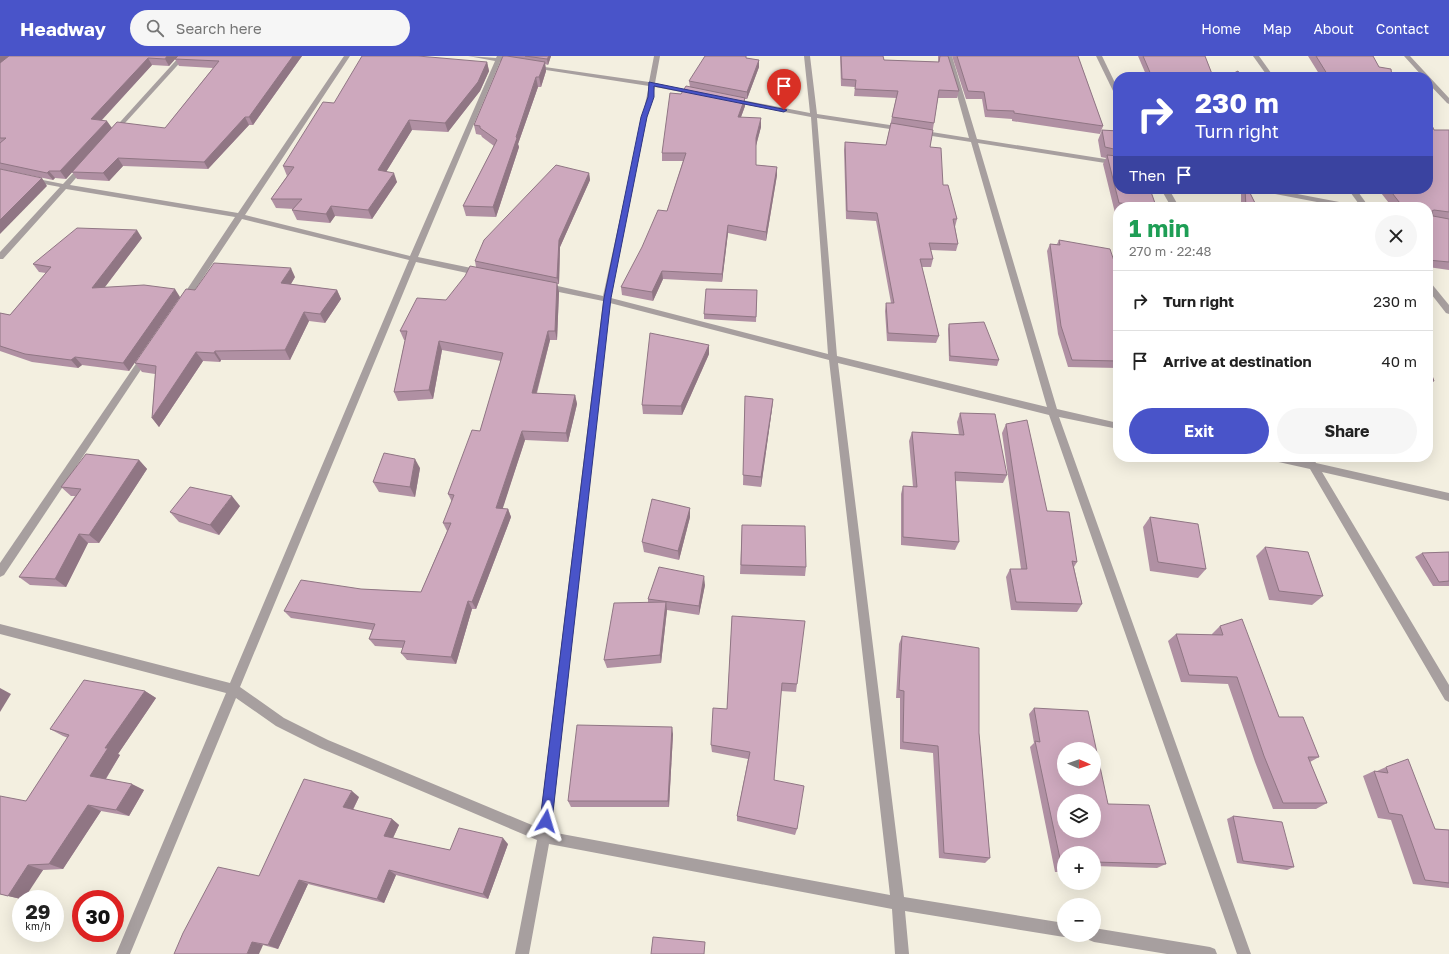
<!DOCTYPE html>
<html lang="en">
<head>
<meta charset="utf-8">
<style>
	:root { --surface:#fff; --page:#f6f6f6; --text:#222; --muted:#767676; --line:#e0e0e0; --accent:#4954c9 }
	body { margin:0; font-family:"Golos Text",sans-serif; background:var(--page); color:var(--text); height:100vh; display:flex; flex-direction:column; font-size:15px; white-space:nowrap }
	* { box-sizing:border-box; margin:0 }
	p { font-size:13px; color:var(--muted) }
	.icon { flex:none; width:22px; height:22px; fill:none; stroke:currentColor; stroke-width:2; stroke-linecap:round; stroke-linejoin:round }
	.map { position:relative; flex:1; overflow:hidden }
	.details { position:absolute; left:1113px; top:146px; width:320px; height:260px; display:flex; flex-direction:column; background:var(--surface); border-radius:16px; box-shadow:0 4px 16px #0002 }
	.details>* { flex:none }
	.banner { position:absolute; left:1113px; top:16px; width:320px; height:122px; border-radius:16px; box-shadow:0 4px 16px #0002; background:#4954c9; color:#fff; overflow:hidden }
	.needle { width:26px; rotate:92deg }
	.tools { position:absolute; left:1057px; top:686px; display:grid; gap:8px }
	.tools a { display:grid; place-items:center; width:44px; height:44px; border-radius:50%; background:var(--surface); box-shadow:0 4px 16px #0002; font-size:20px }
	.speed { position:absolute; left:12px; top:834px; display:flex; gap:8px; font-size:20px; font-weight:700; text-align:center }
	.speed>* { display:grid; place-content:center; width:52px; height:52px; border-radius:50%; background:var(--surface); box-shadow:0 4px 16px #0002; line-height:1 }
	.speed small { font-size:10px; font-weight:400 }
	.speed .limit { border:6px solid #d22; background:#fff; color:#111 }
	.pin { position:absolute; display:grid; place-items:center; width:34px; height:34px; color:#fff; margin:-41px -17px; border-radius:50% 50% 50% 0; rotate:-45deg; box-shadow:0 0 4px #0007 }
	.pin .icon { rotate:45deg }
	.me { position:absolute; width:44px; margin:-22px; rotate:7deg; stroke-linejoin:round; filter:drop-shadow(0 0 3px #0008) }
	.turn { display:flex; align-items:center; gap:14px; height:84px; padding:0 16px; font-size:18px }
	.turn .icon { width:52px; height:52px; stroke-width:2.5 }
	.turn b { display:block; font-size:28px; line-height:34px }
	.then { display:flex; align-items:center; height:38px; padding:0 16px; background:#0003; gap:8px; font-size:15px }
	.round { display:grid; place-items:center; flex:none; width:42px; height:42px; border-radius:21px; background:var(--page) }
	.head { display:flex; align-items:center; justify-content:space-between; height:68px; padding:0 16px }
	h1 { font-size:24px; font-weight:700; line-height:30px; color:#1e9e55 }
	.action { display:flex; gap:8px; margin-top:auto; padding:8px 16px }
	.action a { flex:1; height:46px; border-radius:24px; background:var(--accent); color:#fff; font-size:16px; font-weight:700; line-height:46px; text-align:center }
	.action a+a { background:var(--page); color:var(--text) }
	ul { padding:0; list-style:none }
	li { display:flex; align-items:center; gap:12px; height:60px; padding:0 16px; border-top:1px solid var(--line) }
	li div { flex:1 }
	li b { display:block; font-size:15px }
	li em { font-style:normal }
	header { display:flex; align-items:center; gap:24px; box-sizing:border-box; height:56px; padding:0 20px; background:var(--accent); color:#fff }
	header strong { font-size:19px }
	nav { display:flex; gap:22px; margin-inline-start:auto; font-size:14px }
	.search { width:280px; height:36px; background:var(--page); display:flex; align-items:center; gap:10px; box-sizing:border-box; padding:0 14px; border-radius:22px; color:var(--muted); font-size:15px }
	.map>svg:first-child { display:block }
</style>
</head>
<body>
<header>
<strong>Headway</strong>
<div class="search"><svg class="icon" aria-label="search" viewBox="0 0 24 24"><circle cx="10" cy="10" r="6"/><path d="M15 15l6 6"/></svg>Search here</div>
<nav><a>Home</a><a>Map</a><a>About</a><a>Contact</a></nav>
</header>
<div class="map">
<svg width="1449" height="898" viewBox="0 0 1449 898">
	<rect width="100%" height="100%" fill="#f3efe0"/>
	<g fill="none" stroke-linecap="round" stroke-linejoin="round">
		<g fill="#a79f9f" fill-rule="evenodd">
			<polygon points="180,0 186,0 115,78 111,78 111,76"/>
			<path d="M344 0H350L245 159 410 200 495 5 468 0 496 2 497 0H503L502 3 506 5 500 6 418 201 481 214 485 217 481 220 416 206 240 631 284 662 328 684 539 772 603 245 544 233 540 230 544 227 603 240 649 30 533 12 531 11V9L649 26 654 0H660L655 27 699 37 696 39 655 31 647 61 611 242 828 298 811 61 732 46 729 44 732 42 810 57 804 0H810L817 58 903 71 906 73 903 75 817 62 837 300 1047 351 971 86 919 78 916 76 919 74 969 82 946 0H952L977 83 1118 105V109L978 87 1057 353 1118 367V373L1059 361 1251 898H1237L1049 359 838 307 904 841 1064 867V879H1069L1064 881 905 855 909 898H895L892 853 549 788 529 898H515L537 784 320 692 276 670 236 642 130 898H116L226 637 0 578V568L230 627 409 204 242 163 187 246 184 247 180 244 235 161 66 133 3 203H0V196L60 131 28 125V121L63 128 81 109 83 108 86 110 70 129 238 157ZM610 247 829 304 890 839 551 776Z"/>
			<polygon points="1096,0 1102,0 1118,33 1118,41 1115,39"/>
			<polygon points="1253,0 1259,0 1274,21 1268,21"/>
			<polygon points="1404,0 1410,0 1449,42 1449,48 1447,47 1428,27 1428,21 1423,21"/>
			<polygon points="1161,133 1169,133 1179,151 1171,151"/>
			<polygon points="1256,133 1271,133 1355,149 1359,151 1343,151 1260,135"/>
			<polygon points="1348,133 1356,133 1369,151 1361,151"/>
			<polygon points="1428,226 1431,227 1449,249 1449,258 1446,257 1428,234"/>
			<polygon points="145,298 149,301 148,303 4,519 0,521 0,507 142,299"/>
			<polygon points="1269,401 1290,401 1305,404 1303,401 1313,401 1316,407 1449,437 1449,445 1322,416 1449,629 1449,646 1445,644 1310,413 1274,405 1271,404"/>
			<polygon points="1094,872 1210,891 1215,893 1217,898 1167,898 1094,886 1089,884 1087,879 1094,879"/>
		</g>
	</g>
	<g fill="#b090a3" fill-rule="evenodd">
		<path d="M0 0H302L253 69H249L208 113 123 110 109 125 77 123 72 116 66 123 55 122 53 124 0 113ZM175 3 179 10 213 12 165 72H112L102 64 152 9 169 10Z"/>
		<polygon points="503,0 551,0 548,9 545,8 546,15 541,31 538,31 518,88 519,91 496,161 466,160 463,150 494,90 482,81 481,79 476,78 474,69"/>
		<polygon points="840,0 883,0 884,4 938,6 938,0 948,0 959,35 957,42 938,42 930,91 943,129 957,163 955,171 958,188 956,195 931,194 933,203 931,211 922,211 939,280 936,287 887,285 885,255 886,247 891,247 876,165 846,163 844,94 845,86 886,89 896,42 854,40 855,31 841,30"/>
		<polygon points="952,0 1078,0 1103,70 1100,78 1012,65 1012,63 985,61 982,43 966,43"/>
		<polygon points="1138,0 1205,0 1212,18 1241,21 1147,21"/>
		<polygon points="1308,0 1373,0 1379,11 1392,21 1321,21"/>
		<polygon points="746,2 759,4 759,11 747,43 745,43 745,50 741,61 761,71 756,89 756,109 777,111 777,119 766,185 728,177 722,226 663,223 653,245 622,239 621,231 667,155 683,105 662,105 662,97 681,38 690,31 689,25"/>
		<polygon points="487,6 489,15 480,35 448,76 412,74 386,116 397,126 372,163 335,160 330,167 297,164 292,154 294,153 276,152 271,143 287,120 283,110"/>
		<polygon points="1102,74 1118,75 1118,133 1156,150 1155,151 1118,151 1118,157 1115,157 1103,108 1106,102 1101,101 1098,84"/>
		<polygon points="1434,74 1449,74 1449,214 1428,211 1428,151 1392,151 1378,133 1428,133"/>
		<polygon points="589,117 590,124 560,191 559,228 557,228 559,236 557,284 550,284 537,337 575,339 577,348 568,386 525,384 502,453 508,453 511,461 476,553 472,553 456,608 407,604 401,597 403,592 375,590 369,583 372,574 291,562 284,555 361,533 421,536 447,475 443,467 452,446 448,438 480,375 501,305 442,294 433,343 398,345 394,336 405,284 404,284 400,275 446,244 476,211 475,205"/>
		<polygon points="1242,133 1248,133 1257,151 1241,151 1241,135"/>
		<polygon points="142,182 105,231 180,241 129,315 82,309 78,312 32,306 0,295 0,257 10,259 46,217 39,216 33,208"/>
		<polygon points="1059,184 1118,217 1118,312 1068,311 1058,278 1047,195 1050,188 1057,188"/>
		<polygon points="295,221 291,228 337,234 341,243 325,267 309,265 290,304 221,304 220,306 203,305 159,371 152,362 155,318 142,316 135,307 195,234"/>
		<polygon points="757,234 756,266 704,263 704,258"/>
		<polygon points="949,268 999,304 997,310 949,305 948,273"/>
		<polygon points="709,289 709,298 682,359 643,358 642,349"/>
		<polygon points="1428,309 1434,325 1428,331"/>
		<polygon points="745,340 773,343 772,353 761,431 743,429"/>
		<polygon points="960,357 1007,419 1003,427 955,425 959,486 955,494 901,489 901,438 903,430 913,431 909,385 912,376 959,379 957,366"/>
		<polygon points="1006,368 1047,455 1077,506 1074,511 1082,548 1077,556 1011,554 1006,521 1010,513 1021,513 1002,377"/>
		<polygon points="139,404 147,413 99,487 88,487 66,531 30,529 19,521 75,440 71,440 61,431"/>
		<polygon points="420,412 415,441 379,436 373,426"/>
		<polygon points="240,450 219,479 179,466 170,456"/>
		<polygon points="690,452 690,461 679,504 644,496 642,486"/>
		<polygon points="1150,461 1206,513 1198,522 1150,515 1143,471"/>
		<polygon points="742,469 806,511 805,520 740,518"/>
		<polygon points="1265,491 1323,540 1312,549 1269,544 1256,500"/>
		<polygon points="1449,496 1449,530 1433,530 1415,501 1422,497"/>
		<polygon points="705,529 699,559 667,554 661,607 607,612 604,604 648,546 648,543"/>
		<polygon points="732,560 797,628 796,636 781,635 774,724 797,773 795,779 737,765 737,760 748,703 712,696 711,689 727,653"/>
		<polygon points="1220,570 1279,661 1319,701 1310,706 1327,747 1316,753 1273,753 1255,706 1228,628 1181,626 1168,585 1176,578 1212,579 1212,578"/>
		<polygon points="902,580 979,677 990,802 985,807 939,802 933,697 900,693 900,642 896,642 899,588"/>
		<polygon points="145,635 156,642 118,698 120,699 106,723 144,734 129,760 101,755 63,813 43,814 21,843 0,838 26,745 68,682 63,680 50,673"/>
		<polygon points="1034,652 1108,748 1166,808 1157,812 1094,810 1094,797 1064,797 1064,816 1055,816 1030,691 1034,687 1029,658"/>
		<polygon points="673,678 669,751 571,751 568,745"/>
		<polygon points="1386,711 1435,773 1449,774 1449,832 1413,828 1391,764 1378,762 1363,720 1374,715 1377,715"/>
		<polygon points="359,741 353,754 392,763 399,769 393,782 450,794 508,788 488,843 396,819 384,847 308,828 278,893 263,889 174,898 259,820"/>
		<polygon points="1233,760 1294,811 1287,814 1237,807 1227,763"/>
	</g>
	<g fill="#907684">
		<polygon points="0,0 12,0 0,10"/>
		<polygon points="167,0 178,0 169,10 165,3"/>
		<polygon points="293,0 302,0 253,69 249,61"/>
		<polygon points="549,0 551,0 548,9 547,3"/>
		<polygon points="148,2 152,9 96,70 91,63"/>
		<polygon points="759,4 759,11 747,43 747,36"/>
		<polygon points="487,6 489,15 480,35 448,76 445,67"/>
		<polygon points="545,6 546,15 541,31 539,21"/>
		<polygon points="536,21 538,31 518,88 519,91 496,161 493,151 516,81"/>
		<polygon points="745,42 745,50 738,69 738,61"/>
		<polygon points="245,61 249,69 208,113 204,106"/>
		<polygon points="761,62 761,71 756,90 756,82"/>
		<polygon points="409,64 412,74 381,124 378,114"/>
		<polygon points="107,65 112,72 66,123 60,115"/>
		<polygon points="118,102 123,110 109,125 103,117"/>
		<polygon points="777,111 777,119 766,185 766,176"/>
		<polygon points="49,115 55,122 53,124 47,117"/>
		<polygon points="394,117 397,126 372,163 368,154"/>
		<polygon points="589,117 590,124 560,191 559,228 557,222 559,184"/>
		<polygon points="42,122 47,130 0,178 0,164"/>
		<polygon points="331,150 335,160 330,167 326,158"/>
		<polygon points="728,169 728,177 722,226 722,218"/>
		<polygon points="137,174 142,182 98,240 92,232"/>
		<polygon points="291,212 295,221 286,236 281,227"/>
		<polygon points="662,215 663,223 653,245 652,236"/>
		<polygon points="557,227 559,236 557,284 555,275"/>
		<polygon points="175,233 180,241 129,315 123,307"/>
		<polygon points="337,234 341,243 325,267 320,258"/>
		<polygon points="304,256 309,265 290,304 285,294"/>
		<polygon points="548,275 550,284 534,346 532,337"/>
		<polygon points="439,285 442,294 433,343 429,334"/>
		<polygon points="709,289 709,298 682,359 681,350"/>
		<polygon points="215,295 221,304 220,306 214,297"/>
		<polygon points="196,296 203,305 159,371 152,362"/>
		<polygon points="75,301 82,309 78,312 71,304"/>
		<polygon points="575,339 577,348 568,386 566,377"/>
		<polygon points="773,343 772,353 761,431 761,421"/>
		<polygon points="522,375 525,384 500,461 496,452"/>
		<polygon points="415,403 420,412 415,441 410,431"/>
		<polygon points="139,404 147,413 99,487 89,479"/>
		<polygon points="232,440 240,450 219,479 210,469"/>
		<polygon points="690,452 690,461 679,504 678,495"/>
		<polygon points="508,453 511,461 476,553 472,546"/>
		<polygon points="79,478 88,487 66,531 55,523"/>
		<polygon points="704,520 705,529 699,559 699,550"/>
		<polygon points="468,545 472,553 456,608 451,601"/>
		<polygon points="666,546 667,554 661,607 660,599"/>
		<polygon points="0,632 11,638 0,656"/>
		<polygon points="145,635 156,642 118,698 120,699 103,727 90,720 105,692"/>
		<polygon points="672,671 673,678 669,751 668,745"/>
		<polygon points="132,728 144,734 129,760 116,754"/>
		<polygon points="352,735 359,741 351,757 343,751"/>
		<polygon points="88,749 101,755 63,813 49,808"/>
		<polygon points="392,763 399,769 391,786 384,780"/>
		<polygon points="503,782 508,788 488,843 483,838"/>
		<polygon points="28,809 43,814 24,843 21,843 8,840"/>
		<polygon points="389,814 396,819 384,847 377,843"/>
		<polygon points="299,824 308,828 278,893 268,889"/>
		<polygon points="252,886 263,889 259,898 247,898"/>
	</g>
	<g fill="#cda8bd" stroke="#907684" fill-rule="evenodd">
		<polygon points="9,0 167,0 165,3 148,2 91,63 107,65 60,115 49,115 47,117 0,107 0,87 6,82 0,82 0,7"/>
		<polygon points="178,0 293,0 249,61 245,61 204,106 118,102 103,117 72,116 117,66 165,72 219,5 175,3"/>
		<polygon points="362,0 418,0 487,6 478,26 445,67 409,64 378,114 394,117 368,154 331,150 326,158 292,154 302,143 271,143 294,111 283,110 323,46 334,47"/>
		<polygon points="503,0 507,0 545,6 539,21 536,21 516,81 517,82 493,151 463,150 497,84 480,72 480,70 474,69"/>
		<polygon points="525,0 549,0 547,3"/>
		<polygon points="705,0 746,0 746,2 759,4 747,36 689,25"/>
		<polygon points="841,0 883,0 884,4 939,6 940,0 948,0 959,35 939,34 934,67 892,61 898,35 855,33 856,24 842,23"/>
		<polygon points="957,0 1078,0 1103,70 1014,57 1014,55 987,54 984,36 968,35"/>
		<polygon points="1143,0 1205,0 1212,18 1230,19 1238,15 1241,21 1152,21"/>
		<polygon points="1316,0 1373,0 1379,11 1391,13 1392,21 1329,21"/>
		<polygon points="686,30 745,42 738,61 761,62 756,82 756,109 777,111 766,176 728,169 722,218 662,215 652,236 621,231 642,191 658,154 667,155 686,97 662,97 670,37 681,38"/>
		<polygon points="1428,60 1434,74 1449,74 1449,156 1434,154 1432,155 1433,160 1449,163 1449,206 1428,204 1428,151 1403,151 1389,133 1428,133"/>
		<polygon points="891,67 933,74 930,91 941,92 943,129 948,129 957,163 953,163 958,188 929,187 933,203 920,203 939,280 888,277 886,247 894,247 877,157 847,155 845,86 886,89"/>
		<polygon points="1102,74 1118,75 1118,94 1105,91"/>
		<polygon points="1107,99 1118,100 1118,133 1150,133 1156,150 1119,147"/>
		<polygon points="556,109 589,117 559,184 557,222 475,205 484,184"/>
		<polygon points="0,113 42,122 0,164"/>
		<polygon points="1245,133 1248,133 1257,151 1246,151"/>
		<polygon points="77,172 137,174 92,232 144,229 175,233 123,307 75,301 71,304 25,298 0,290 0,257 10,259 51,211 33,208"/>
		<polygon points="1059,184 1110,193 1118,217 1118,305 1072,304 1061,270 1050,188 1060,189"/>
		<polygon points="214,207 291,212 281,227 337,234 320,258 304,256 285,294 215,295 214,297 196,296 152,362 156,310 135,307 186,233 195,234"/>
		<polygon points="470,210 557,227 555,275 548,275 532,337 575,339 566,377 522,375 496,452 508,453 472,546 468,545 451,601 401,597 405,585 369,583 375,568 284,555 301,524 361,533 421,536 451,467 443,467 454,439 448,438 472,374 480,375 503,297 439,285 429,334 394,336 407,275 400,275 417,242 446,244 465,220"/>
		<polygon points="706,233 757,234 756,261 704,258"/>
		<polygon points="984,266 999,304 950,300 949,268"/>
		<polygon points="650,277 709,289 681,350 642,349"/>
		<polygon points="1428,309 1434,325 1428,324"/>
		<polygon points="745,340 773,343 761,421 743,419"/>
		<polygon points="960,357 995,358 1007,419 955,416 959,486 903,481 903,430 917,431 912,376 964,379"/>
		<polygon points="1027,364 1047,455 1069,456 1077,506 1072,505 1082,548 1016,546 1010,513 1027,513 1006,368"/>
		<polygon points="384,397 415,403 410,431 373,426"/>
		<polygon points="86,398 139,404 89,479 79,478 55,523 19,521 81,433 61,431"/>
		<polygon points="190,431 232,440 210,469 170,456"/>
		<polygon points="652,443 690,452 678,495 642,486"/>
		<polygon points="1150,461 1198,468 1206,513 1158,506"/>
		<polygon points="742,469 805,470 806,511 741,509"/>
		<polygon points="1265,491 1308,496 1323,540 1279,535"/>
		<polygon points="1449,496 1449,525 1439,526 1422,497"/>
		<polygon points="659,511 704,520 699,550 648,543"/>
		<polygon points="666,546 660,599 604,604 614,547"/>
		<polygon points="732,560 805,565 797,628 782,627 774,724 804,730 797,773 737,760 750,696 711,689 713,652 727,653"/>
		<polygon points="1242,563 1279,661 1303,661 1319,701 1308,701 1327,747 1283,747 1264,700 1237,621 1189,619 1176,578 1223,579 1220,570"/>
		<polygon points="902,580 979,592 979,677 990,802 944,797 938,690 903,686 904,635 899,634"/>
		<polygon points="84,624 145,635 105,692 108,692 90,720 132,728 116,754 88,749 49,808 28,809 8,840 0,838 0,740 26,745 69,679 50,673"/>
		<path d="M1034 652 1088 655 1108 748 1149 749 1166 808 1094 806V797H1064V812H1062L1035 685 1040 686ZM1064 693H1094V723H1064ZM1064 745H1094V775H1064Z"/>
		<polygon points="577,669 672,671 668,745 568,745"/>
		<polygon points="1408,703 1435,773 1449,774 1449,827 1425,824 1402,759 1389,757 1374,715 1388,717 1386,711"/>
		<polygon points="304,723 352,735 343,751 392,763 384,780 450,794 459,772 503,782 483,838 389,814 377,843 299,824 268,889 252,886 247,898 174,898 183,877 218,811 259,820"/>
		<polygon points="1233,760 1282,766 1294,811 1243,805"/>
		<polygon points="653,881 705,886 704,898 651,898"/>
	</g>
	<polygon fill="#4954c9" stroke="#2f3783" points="649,26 787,54 784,56 654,30 654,41 647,61 611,242 552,765 550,769 546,771 542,769 540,765 604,242 641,61 648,41"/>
</svg>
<div class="tools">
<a><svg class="needle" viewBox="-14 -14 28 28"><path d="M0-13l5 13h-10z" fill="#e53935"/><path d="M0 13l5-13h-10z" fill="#767676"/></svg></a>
<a><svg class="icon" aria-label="layers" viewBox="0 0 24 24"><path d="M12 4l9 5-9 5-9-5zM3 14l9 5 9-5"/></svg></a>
<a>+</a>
<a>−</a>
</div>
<div class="speed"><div>29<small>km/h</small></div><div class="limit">30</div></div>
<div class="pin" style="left:784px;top:54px;background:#d93025"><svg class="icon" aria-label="arrive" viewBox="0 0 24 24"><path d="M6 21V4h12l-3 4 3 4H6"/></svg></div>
<svg class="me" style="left:546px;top:765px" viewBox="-20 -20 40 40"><path d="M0-17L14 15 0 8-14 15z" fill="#4954c9" stroke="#fff" stroke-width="4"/></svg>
<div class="banner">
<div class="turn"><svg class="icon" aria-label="right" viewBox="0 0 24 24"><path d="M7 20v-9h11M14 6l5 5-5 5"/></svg><div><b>230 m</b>Turn right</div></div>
<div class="then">Then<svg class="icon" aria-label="arrive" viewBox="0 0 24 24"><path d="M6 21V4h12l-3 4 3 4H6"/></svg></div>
</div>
<section class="details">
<div class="head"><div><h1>1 min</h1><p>270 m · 22:48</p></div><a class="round"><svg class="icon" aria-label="close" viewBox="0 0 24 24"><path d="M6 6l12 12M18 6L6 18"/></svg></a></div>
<ul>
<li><svg class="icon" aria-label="right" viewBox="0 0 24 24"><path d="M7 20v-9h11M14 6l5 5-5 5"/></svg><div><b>Turn right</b></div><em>230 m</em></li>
<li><svg class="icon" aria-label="arrive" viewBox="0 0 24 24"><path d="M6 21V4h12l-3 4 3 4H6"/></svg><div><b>Arrive at destination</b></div><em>40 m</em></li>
</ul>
<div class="action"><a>Exit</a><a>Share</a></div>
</section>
</div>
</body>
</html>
